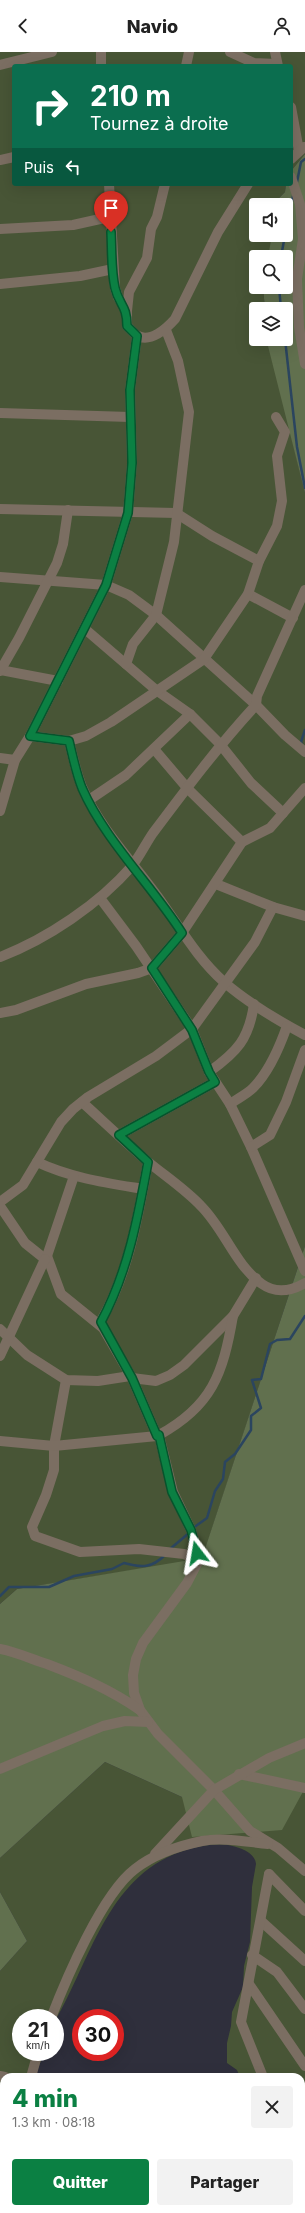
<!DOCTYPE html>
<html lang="fr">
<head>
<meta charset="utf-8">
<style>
	:root { --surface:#fff; --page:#f2f2f2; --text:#222; --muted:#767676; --accent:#0b8043 }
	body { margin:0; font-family:Inter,sans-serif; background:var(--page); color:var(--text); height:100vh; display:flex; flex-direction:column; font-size:15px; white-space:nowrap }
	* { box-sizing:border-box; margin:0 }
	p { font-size:13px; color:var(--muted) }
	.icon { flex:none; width:22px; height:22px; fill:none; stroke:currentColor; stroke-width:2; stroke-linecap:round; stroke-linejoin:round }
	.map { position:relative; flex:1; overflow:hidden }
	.side { position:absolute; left:0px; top:2021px; width:305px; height:140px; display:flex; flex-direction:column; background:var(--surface); border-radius:12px 12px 0 0; box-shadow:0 4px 16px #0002 }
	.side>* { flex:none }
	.banner { position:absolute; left:12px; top:12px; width:281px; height:122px; border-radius:4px; box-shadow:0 4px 16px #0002; background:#0b6e4f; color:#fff; overflow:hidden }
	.tools { position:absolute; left:249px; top:146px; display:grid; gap:8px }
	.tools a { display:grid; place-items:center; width:44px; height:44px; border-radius:4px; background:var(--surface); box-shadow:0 4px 16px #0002; font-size:20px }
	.speed { position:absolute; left:12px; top:1957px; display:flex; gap:8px; font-size:20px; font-weight:700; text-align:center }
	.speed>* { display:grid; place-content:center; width:52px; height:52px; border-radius:50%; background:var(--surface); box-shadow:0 4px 16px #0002; line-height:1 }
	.speed small { font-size:10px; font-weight:400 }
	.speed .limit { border:6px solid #d22; background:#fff; color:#111 }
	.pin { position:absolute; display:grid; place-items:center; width:34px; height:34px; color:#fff; margin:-41px -17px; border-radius:50% 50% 50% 0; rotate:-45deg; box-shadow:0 0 4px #0007 }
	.pin .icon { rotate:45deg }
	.me { position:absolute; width:44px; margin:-22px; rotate:346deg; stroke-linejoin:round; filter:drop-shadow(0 0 3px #0008) }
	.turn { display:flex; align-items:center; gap:14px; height:84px; padding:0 12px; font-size:18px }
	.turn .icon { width:52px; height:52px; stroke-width:2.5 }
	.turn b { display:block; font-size:28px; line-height:34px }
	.then { display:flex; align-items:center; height:38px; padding:0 12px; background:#0003; gap:8px; font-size:15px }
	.round { display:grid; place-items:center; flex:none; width:42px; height:42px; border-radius:4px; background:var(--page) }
	.head { display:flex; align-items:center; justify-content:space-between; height:68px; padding:0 12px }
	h1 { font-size:24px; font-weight:800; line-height:30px; color:var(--accent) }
	.action { display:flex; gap:8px; margin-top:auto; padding:8px 12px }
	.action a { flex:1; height:46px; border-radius:4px; background:var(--accent); color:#fff; font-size:16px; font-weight:800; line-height:46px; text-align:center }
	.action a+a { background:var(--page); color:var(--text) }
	header { display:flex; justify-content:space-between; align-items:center; height:52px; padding:0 12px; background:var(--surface); font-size:18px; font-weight:800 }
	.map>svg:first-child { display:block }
</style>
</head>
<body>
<header><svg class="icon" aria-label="back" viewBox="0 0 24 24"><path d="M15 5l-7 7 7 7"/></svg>Navio<svg class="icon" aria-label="person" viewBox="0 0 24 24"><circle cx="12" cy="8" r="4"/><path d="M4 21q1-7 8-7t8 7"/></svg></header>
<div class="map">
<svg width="305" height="2161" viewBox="0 0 305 2161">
	<rect width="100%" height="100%" fill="#2f2f3c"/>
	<g fill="#485536">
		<polygon points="0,0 305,0 305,102 291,119 291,14 14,14 14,132 286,132 285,140 272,153 256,153 256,183 273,184 268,205 256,205 256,235 263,235 265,257 256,257 256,287 268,287 305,441 305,1194 202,1507 17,1537 0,1552"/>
		<path d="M105 1710 182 1745 305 1736V2161L301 2137V2025H240L237 2018 227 2011V1991L231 1974 232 1960 243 1935 244 1914 250 1890 252 1835 256 1812C255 1800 239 1795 228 1793 213 1791 194 1795 180 1800 107 1826 90 1909 55 1969V1966H21V2000H44L35 2025H4V2131L0 2146V1919L27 1889 0 1840V1806Z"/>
	</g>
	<g fill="#61704e">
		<polygon points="305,102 305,441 268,294 268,287 286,287 286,257 265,257 263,235 286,235 286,205 268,205 272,183 286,183 286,153 272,153 285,140 286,132 291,132 291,119"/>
		<polygon points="305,1194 305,1736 282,1778 192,1785 182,1745 105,1710 0,1806 0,1552 17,1537 202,1506"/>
		<polygon points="0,1840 27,1889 0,1919"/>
	</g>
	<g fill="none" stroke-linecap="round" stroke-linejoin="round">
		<g stroke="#2b455f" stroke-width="2.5">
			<polyline points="297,130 301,110 305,107"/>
			<polyline points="286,179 293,144"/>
			<polyline points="281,205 285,183"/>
			<polyline points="279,235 281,257"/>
			<polyline points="285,287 297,395 305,436"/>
			<polyline points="302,692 301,690 305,678"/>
			<polyline points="193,1476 207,1466 215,1439 223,1427 225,1410 235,1402 251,1378 251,1364 261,1356 252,1328 261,1327 270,1292 277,1288 290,1287 305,1264"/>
			<polyline points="170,1497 189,1481"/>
			<path d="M0 1544 9 1535H49L74 1524 112 1517 124 1511C142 1516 152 1516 165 1503"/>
		</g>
		<g stroke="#7b6e62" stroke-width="10">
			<polyline points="230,0 254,11 277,12"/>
			<polyline points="275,0 278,14"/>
			<polyline points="0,13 52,0"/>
			<polyline points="101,14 101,0"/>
			<polyline points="186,14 189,0"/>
			<polyline points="291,55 299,99"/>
			<polyline points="291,107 304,95"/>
			<polyline points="0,108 14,105"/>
			<polyline points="291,125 300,152 303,187 297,227 299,275 305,312"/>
			<path d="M109 132 115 236 118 245 127 259V274C130 276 133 281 136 283 150 292 167 276 175 267L218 180 248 132"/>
			<polyline points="0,177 73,173 109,165"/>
			<polyline points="0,232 80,224 113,217"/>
			<polyline points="127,259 129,240 147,206 151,177 157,165 165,132"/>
			<polyline points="0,361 130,365"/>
			<polyline points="0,457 176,461 212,484 259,509"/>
			<polyline points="0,525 106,533 129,543 156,563 256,653 285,683 305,700"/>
			<polyline points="248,542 293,566"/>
			<polyline points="85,577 156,638 190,662 220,692 251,731 283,761"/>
			<polyline points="126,612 133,592 156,563 174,490 189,360 178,309 166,278"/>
			<polyline points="0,618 58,629"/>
			<polyline points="0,619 19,586 57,511 63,492 68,458"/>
			<polyline points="30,684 69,689 86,684 111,670 204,607 248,542 259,509 277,474 282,449 277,404 285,380 276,365"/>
			<path d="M69 689C73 705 76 720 82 735 101 779 136 813 163 852 182 879 199 908 224 930 248 951 277 968 305 983"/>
			<polyline points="154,697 188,737 242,790"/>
			<polyline points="0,706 15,708"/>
			<polyline points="89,748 126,723 190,662"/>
			<polyline points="0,759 15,708 30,684 106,533 128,461 132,411 130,338 137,284"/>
			<polyline points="216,832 273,855 305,864"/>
			<polyline points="100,846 136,894 192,977 209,1020 230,1052 251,1095 305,1219"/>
			<path d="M0 905C47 887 99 852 132 814 140 804 146 791 153 781 186 737 219 693 256 653L257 644 305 538"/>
			<polyline points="0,961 16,958 86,932 138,921 152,916 182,881 242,790 270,776 305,736"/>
			<path d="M209 1020C237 1000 249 987 254 952"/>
			<path d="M82 1050C104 1070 125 1090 147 1109 165 1124 185 1137 201 1154 225 1178 235 1213 262 1232 276 1242 291 1239 305 1231"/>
			<path d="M230 1052C237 1047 247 1042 253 1036 269 1020 280 994 287 974"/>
			<polyline points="119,1083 215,1030"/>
			<polyline points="251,1095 270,1083 286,1050 305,998"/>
			<path d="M37 1110C71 1126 107 1131 143 1137"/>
			<polyline points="0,1150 23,1133 61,1070 73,1057 88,1045 156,1004 192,977 255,890 273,855"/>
			<polyline points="0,1154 25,1191 45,1207 47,1204 61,1242 103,1276 132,1326 157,1384 159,1383 173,1440 191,1478 199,1508 187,1531 143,1591 136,1607 133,1623 134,1641 140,1658 158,1682 214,1738 250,1779 278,1796 305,1819"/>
			<polyline points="47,1204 74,1124"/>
			<path d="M103 1276 101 1269C129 1220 138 1165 148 1110"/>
			<polyline points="0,1277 27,1303 66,1328 98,1329 130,1324"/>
			<polyline points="0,1304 45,1207"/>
			<polyline points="132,1326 156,1329 170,1323 184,1313 233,1264 256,1226"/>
			<polyline points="66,1328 54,1394 54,1418 46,1443 32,1475 35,1484 80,1500 139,1497 184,1502 199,1508"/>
			<path d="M159 1383C212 1354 223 1322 233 1264"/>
			<polyline points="0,1389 54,1394 157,1384"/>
			<path d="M0 1597C16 1600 31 1607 47 1612 81 1625 109 1637 140 1658"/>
			<polyline points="0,1717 103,1674 125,1669 148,1670"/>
			<polyline points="239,1722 305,1736"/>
			<polyline points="155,1802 214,1738 269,1706 305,1691"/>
			<polyline points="269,1822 305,1859"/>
			<polyline points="261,1869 305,1909"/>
			<polyline points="252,1903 277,1920 305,1957"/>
			<polyline points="249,1932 305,2014"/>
			<path d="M51 1966C66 1927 102 1842 135 1817 154 1802 178 1794 202 1789 223 1785 246 1790 268 1792"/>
			<polyline points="0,2024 5,2025"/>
			<polyline points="31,2025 38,2000"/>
			<polyline points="263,2025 241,1970 269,1822"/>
			<polyline points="301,2048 305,2046"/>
			<polyline points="301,2122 305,2151"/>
			<polyline points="0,2126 4,2110"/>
		</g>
	</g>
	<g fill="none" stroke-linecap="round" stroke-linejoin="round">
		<defs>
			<path id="route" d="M111 180C112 198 111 218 115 236 119 253 127 253 127 274L137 284 130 338 132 411 128 461 106 533 30 684 69 689C73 705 76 721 82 736 104 787 152 834 182 881L152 916 192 978 209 1020 215 1030 119 1083 148 1110C138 1165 128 1220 101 1270L132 1326 157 1384 159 1383 172 1440 191 1478 197 1501"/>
		</defs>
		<use href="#route" stroke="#07532c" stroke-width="10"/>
		<use href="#route" stroke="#0b8043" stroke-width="7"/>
	</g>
</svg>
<div class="tools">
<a><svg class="icon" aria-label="sound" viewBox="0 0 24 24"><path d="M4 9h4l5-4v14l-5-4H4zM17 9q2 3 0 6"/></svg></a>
<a><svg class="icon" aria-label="search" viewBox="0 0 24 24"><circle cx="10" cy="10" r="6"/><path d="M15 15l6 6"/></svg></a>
<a><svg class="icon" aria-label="layers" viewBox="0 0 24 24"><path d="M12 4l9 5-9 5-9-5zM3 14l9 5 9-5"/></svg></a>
</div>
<div class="speed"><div>21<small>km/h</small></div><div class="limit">30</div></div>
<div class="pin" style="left:111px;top:180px;background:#d93025"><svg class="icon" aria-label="arrive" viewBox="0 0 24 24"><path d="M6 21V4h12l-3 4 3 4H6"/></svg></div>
<svg class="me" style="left:197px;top:1501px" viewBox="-20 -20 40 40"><path d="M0-17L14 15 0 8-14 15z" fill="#0b8043" stroke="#fff" stroke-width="4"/></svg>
<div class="banner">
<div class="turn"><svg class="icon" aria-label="right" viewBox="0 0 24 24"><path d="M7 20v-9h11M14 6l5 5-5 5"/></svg><div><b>210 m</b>Tournez à droite</div></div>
<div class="then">Puis<svg class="icon" aria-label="left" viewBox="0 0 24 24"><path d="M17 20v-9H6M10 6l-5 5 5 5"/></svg></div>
</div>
<section class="side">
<div class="head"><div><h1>4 min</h1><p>1.3 km · 08:18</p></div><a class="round"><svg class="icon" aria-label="close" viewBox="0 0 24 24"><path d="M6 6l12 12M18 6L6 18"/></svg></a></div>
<div class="action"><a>Quitter</a><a>Partager</a></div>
</section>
</div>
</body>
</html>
